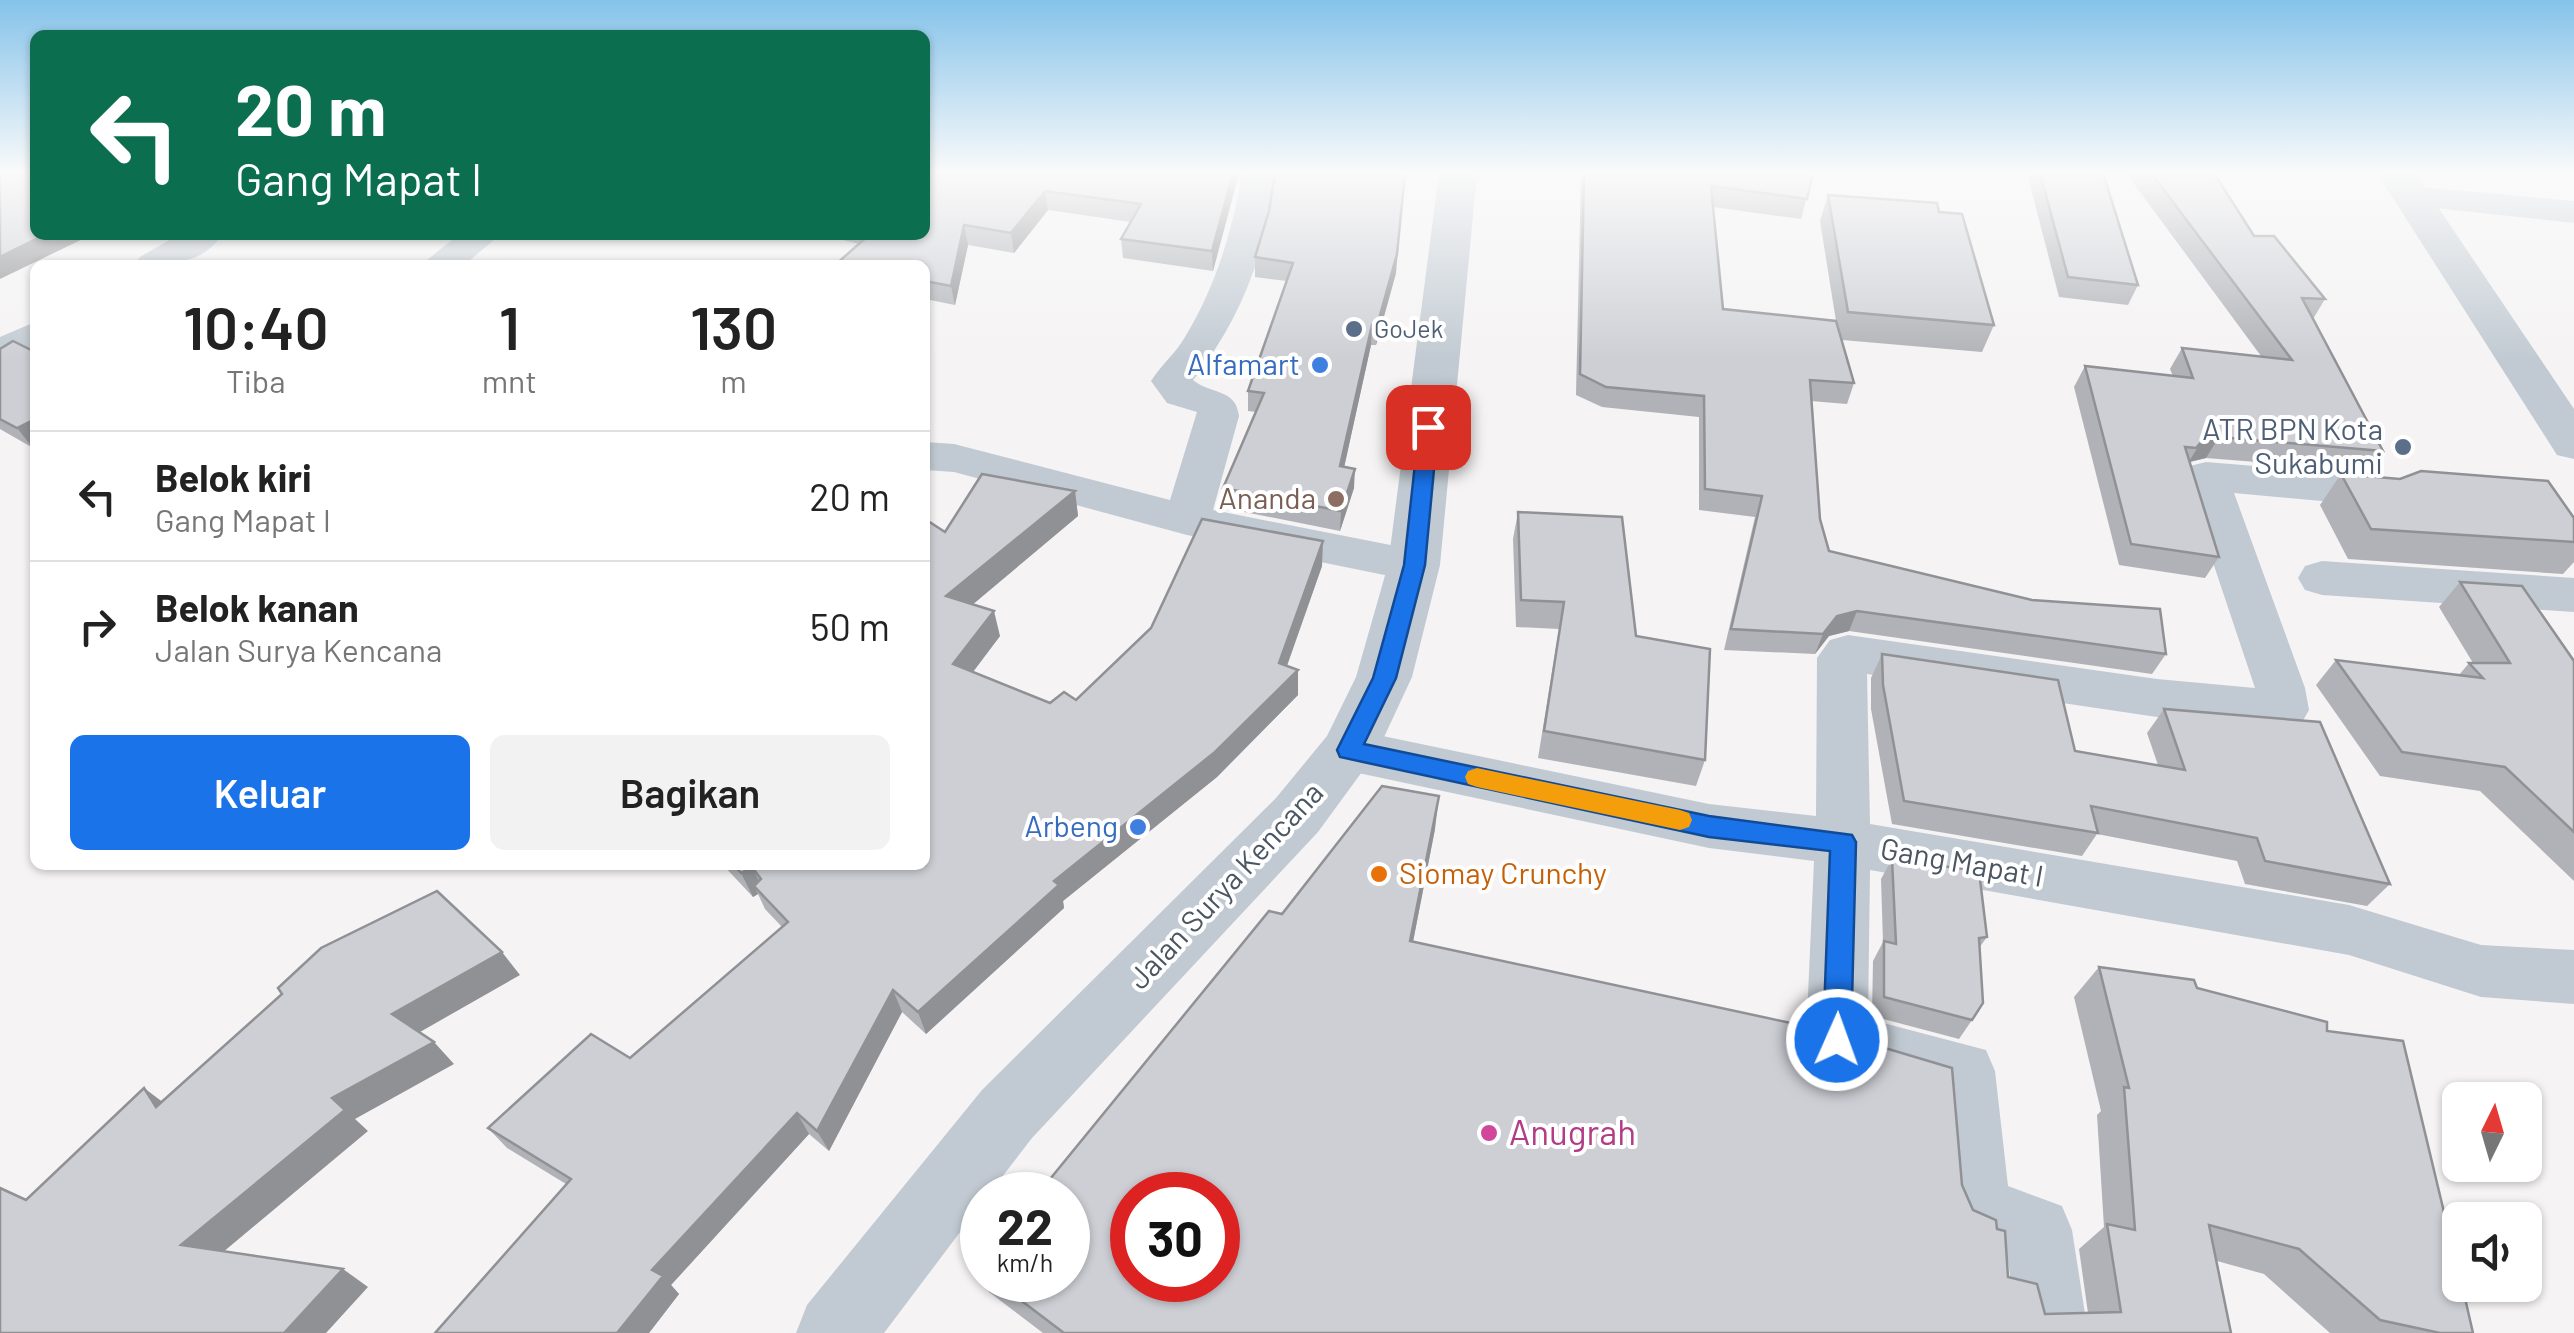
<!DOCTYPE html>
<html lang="id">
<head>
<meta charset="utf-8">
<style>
	:root { --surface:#fff; --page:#f2f2f2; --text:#222; --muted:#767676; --line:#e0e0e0; --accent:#1a73e8 }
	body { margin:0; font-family:Barlow,sans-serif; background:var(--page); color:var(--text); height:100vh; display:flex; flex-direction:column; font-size:38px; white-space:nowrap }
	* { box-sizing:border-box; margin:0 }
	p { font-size:32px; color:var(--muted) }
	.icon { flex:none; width:55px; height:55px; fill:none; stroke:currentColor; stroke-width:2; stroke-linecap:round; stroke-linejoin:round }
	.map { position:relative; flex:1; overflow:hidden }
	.side { position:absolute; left:30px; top:260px; width:900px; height:610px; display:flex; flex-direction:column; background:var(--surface); border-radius:15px; box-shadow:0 2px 8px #0004 }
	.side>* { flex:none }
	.banner { position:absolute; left:30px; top:30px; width:900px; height:210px; border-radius:15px; box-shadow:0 2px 8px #0004; background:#0b6e4f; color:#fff; overflow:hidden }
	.needle { width:65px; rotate:5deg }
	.buttons { position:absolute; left:2442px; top:1082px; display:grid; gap:20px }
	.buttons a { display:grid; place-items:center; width:100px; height:100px; border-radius:15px; background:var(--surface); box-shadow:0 2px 8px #0004; font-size:50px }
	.speed { position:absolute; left:960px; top:1172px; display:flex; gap:20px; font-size:50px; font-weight:700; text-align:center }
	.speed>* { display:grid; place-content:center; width:130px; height:130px; border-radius:50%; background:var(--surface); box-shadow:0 2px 8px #0004; line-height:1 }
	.speed small { font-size:25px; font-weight:400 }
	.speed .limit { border:15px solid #d22; background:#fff; color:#111 }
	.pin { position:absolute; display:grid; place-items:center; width:85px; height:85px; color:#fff; margin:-42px; border-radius:20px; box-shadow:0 5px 15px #0006 }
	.me { position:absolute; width:110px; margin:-55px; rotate:2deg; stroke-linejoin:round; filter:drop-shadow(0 0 8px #0008) }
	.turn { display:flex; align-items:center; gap:35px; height:210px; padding:0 40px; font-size:45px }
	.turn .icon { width:130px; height:130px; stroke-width:2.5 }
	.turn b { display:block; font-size:70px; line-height:85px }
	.eta { display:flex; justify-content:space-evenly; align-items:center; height:170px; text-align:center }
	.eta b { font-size:60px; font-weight:600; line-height:70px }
	.primary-button { display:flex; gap:20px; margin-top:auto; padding:20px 40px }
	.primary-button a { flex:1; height:115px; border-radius:15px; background:var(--accent); color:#fff; font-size:40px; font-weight:600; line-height:115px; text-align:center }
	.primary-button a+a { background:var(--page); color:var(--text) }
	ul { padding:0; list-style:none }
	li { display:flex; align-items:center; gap:30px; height:130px; padding:0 40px; border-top:2px solid var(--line) }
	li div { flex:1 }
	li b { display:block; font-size:38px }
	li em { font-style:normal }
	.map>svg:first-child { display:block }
</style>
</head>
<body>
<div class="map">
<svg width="2574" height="1333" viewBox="0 0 2574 1333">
	<rect width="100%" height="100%" fill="#f5f3f3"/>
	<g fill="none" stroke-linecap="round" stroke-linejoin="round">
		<g fill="#c1cad2" fill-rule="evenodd">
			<path d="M1242 173H1276C1267 250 1241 320 1193 380 1211 395 1236 388 1239 416L1213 510 1431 553 1437 565 1431 577 1414 581 1187 535 954 472 925 470V442L954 444 1170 500 1197 412 1167 403 1151 381C1161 365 1176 353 1185 337 1215 288 1233 230 1242 173Z"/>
			<polygon points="2410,186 2574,201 2574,223 2398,204 2392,197 2398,190"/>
			<path d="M178 235H222C202 265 167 265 134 265L140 257Z"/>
			<polygon points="458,235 500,235 464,265 421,265"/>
			<polygon points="35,322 35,350 0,366 0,337"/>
			<polygon points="2206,462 2377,476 2393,481 2399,491 2393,501 2377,506 2234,493 2305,688 2309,710 2301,724 2283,730 2157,717 1867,674 1870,824 2349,905 2481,945 2574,950 2574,1004 2481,997 2349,955 1870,870 1868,1019 1986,1050 1995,1071 2008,1186 2062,1206 2072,1230 2088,1333 2018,1333 2007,1254 1953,1234 1943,1210 1934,1093 1815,1060 1806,1040 1814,861 1709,848 1349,771 1330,765 1323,750 1330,735 1349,729 1709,804 1816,816 1817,658 1830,640 1848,635 2157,679 2255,688 2184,476 2190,466"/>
			<polygon points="2322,561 2574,578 2574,612 2322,595 2305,590 2298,578 2305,566"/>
		</g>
		<g fill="#c1cad2" fill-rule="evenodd">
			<polygon points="1439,173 1477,173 1440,565 1412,677 1378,750 1318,832 1032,1138 988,1195 982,1195 982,1203 884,1333 796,1333 807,1305 982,1090 1276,798 1327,736 1356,677 1388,565"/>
			<polygon points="2377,173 2415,173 2574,409 2574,459 2557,455"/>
		</g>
	</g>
	<g fill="#b0b2b7">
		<polygon points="925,173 1239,173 1213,271 1123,258 1121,239 1131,222 1048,210 1014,253 968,245 955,305 925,299 925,265 859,244 823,235 925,235"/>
		<polygon points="1581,173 1813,173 1801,219 1713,207 1723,309 1836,321 1820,221 1828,195 1939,212 1994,325 1982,352 1842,340 1854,383 1847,404 1811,401 1820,519 1829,551 2166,654 2152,674 1849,631 1829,636 1815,654 1724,650 1755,517 1699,510 1699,417 1602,407 1576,395"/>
		<polygon points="2027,173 2103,173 2138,285 2128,305 2059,297"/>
		<polygon points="2126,173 2214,173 2254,236 2325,299 2313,319 2383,451 2368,471 2206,458 2190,462 2219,557 2205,578 2119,565 2074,387 2085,366 2173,376 2170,369 2182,348 2261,356"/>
		<polygon points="1269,211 1396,273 1376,345 1371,345 1344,467 1354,488 1340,531 1224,508 1223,488 1256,412 1248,411 1248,391 1287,281 1255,277 1255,257"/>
		<polygon points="0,349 33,448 0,429"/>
		<polygon points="2341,474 2574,518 2574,562 2563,574 2348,559 2320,505"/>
		<polygon points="1075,491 1078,516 973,604 1000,636 973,672 1050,703 1076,700 1322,566 1287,666 1298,670 1298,695 1217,777 1063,901 1064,908 926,1034 902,1012 829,1151 809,1134 671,1285 679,1294 649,1333 435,1333 566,1184 507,1148 488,1128 630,1058 782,927 765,909 758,894 753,897 723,865 925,865 945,532"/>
		<polygon points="1518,512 1636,636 1705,760 1696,786 1538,758 1559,629 1516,627 1513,539"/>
		<polygon points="2460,582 2574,661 2574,881 2480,791 2380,776 2316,685 2336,660 2459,675 2469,663 2473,663 2439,607"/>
		<polygon points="1882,654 2075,751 2158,765 2147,733 2164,709 2390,884 2367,906 2245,884 2237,861 2097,834 2082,856 1892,824 1871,709 1871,678"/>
		<polygon points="1435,829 1413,942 1962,1185 1973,1210 1997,1229 2008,1277 2045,1314 2088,1313 2079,1249 2104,1227 2097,1115 2101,1111 2074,997 2099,967 2197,988 2327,1031 2473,1333 2330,1333 2264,1274 2217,1261 2231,1333 1043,1333 989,1292 984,1280 1068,1280 1282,914"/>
		<polygon points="1892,859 1987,937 1979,948 1972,1020 1959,1039 1872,1016 1873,961 1883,942 1881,879"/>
	</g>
	<g fill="#909195">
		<polygon points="1233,173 1239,173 1213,271 1212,251"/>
		<polygon points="1405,173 1396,273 1376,345 1377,326"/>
		<polygon points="1045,191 1048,210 1014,253 1011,233"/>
		<polygon points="964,225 968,245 955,305 951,286"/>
		<polygon points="44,235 91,235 0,279 0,257"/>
		<polygon points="1372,325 1371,345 1340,486 1340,466"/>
		<polygon points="35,419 35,446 33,448 17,428"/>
		<polygon points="2219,437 2206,458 2189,462 2184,469 2202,441"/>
		<polygon points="1355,469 1354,488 1340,531 1341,511"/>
		<polygon points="1075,491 1078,516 953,621 946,596"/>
		<polygon points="1323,541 1322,566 1279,688 1279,663"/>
		<polygon points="994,611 1000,636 960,689 953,664"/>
		<polygon points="1857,611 1849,631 1829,636 1815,654 1823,634 1837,616"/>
		<polygon points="1298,670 1298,695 1217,777 1063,901 1064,908 926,1034 918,1012 1054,881"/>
		<polygon points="1439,796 1435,829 1407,972 1410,941"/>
		<polygon points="752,867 764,891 754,886 758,894 753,897 741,873"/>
		<polygon points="502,952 520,975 413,1036 392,1014"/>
		<polygon points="893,990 902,1012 829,1151 817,1131"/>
		<polygon points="434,1042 454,1064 355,1119 368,1131 210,1263 181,1245 332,1098"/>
		<polygon points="144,1088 172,1109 156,1107"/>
		<polygon points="797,1113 809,1134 671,1285 679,1294 649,1333 617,1333 652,1270"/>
		<polygon points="343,1269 368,1287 326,1333 284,1333"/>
	</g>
	<g fill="#cdcfd5" stroke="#909195" stroke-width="2.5" fill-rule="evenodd">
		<polygon points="0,173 35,173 35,235 44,235 0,257"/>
		<polygon points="925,173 1233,173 1212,251 1121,239 1141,204 1045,191 1011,233 964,225 951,286 925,281 925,265 835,265 869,235 925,235"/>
		<polygon points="1275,173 1405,173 1397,254 1377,326 1372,325 1340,466 1355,469 1341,511 1223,488 1264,393 1248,391 1293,263 1255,257 1269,211"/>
		<polygon points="1584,173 1813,173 1807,199 1711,186 1723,309 1836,321 1854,383 1810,380 1820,519 1829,551 2032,600 2160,609 2166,654 1857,611 1837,616 1823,634 1731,629 1762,496 1705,489 1704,396 1606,387 1580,374"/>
		<polygon points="2040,173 2103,173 2138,285 2068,277"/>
		<polygon points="2151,173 2214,173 2254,236 2274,236 2325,299 2302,298 2383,451 2219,437 2202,441 2196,448 2185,447 2219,557 2131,544 2085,366 2193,378 2182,348 2292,360"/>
		<polygon points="1828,195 1937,203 1939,212 1962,214 1994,325 1848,312"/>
		<polygon points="13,341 35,352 35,419 17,428 0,419 0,349"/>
		<polygon points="2421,471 2548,481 2574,518 2574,542 2371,529 2341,474 2400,479"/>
		<polygon points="982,474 1075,491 946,596 994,611 953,664 1050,703 1064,692 1076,700 1151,628 1202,519 1323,541 1279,663 1298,670 1215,752 1054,881 1059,885 918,1012 893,990 817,1131 797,1113 652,1270 663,1276 617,1333 435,1333 571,1179 488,1128 591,1034 630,1058 788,922 754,886 761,879 752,867 741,873 734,865 925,865 925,519 945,532"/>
		<polygon points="1518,512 1622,517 1636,636 1710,649 1705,760 1544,731 1564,602 1521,600"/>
		<polygon points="2460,582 2522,586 2574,661 2574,832 2505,767 2402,752 2336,660 2483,678 2469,663 2510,663"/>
		<polygon points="1882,654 2058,680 2075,751 2185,770 2164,709 2320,722 2390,884 2265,861 2257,838 2091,806 2098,833 1904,801 1883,685"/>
		<path d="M1382 786 1439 796 1410 941 1828 1031 1952 1068 1962 1185 1973 1210 1996 1220 1997 1229 2005 1231 2008 1277 2037 1284 2045 1314 2121 1312 2107 1224 2135 1230 2124 1087 2129 1088 2099 967 2194 980 2197 988 2327 1022V1031L2403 1041 2460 1279V1285H2462L2473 1333H2440L2380 1320 2299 1249 2209 1225 2231 1333H1064L994 1280H1068V1195H1037L1269 911 1282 914ZM1132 1195H1218V1280H1132Z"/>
		<polygon points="1892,859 1979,871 1987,937 1979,938 1983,1003 1972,1020 1884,997 1884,941 1896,944"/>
		<polygon points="437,891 502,952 392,1014 434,1042 332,1098 345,1110 181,1245 343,1269 284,1333 0,1333 0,1188 26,1200 144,1088 156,1107 282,994 278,988 321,948"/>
	</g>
	<linearGradient id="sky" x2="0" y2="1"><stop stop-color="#85c3ea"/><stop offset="0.48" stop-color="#fafafa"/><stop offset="1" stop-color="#fafafa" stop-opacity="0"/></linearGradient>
	<rect width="2574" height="360" fill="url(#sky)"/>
	<polygon fill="#1a73e8" stroke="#114b97" stroke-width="2.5" points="1428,421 1438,427 1425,565 1396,678 1364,744 1709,816 1852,835 1856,842 1851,1040 1847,1049 1837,1053 1827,1049 1823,1040 1830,851 1709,837 1340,757 1337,750 1373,678 1404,565 1419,427"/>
	<polygon fill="#f59e0b" points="1477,768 1680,810 1689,813 1692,820 1689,827 1680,830 1477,787 1468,784 1465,777 1468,771"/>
	<g fill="#5c6f8a" stroke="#fff" stroke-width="4">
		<circle cx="1354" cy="329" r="10"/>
		<circle cx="2403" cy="447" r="10"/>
	</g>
	<g fill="#3f7fe0" stroke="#fff" stroke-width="4">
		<circle cx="1320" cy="365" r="10"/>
		<circle cx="1138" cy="827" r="10"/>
	</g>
	<circle fill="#8d6e63" stroke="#fff" stroke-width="4" cx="1336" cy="499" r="10"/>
	<circle fill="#e8710a" stroke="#fff" stroke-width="4" cx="1379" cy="874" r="10"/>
	<circle fill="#d1479c" stroke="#fff" stroke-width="4" cx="1489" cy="1133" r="10"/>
	<g text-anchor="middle" stroke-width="8" stroke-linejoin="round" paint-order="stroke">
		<g font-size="25" fill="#4e5e75" stroke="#fff" text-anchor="start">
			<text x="1374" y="338">GoJek</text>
		</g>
		<g font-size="30" fill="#366cbe" stroke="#fff" text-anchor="end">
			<text x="1300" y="375">Alfamart</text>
			<text x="1118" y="837">Arbeng</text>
		</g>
		<g font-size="30" fill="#4e5e75" stroke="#fff" text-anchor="end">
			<text x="2383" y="440">ATR BPN Kota<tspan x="2383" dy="34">Sukabumi</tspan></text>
		</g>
		<g font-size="30" fill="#785e54" stroke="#fff" text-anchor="end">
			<text x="1316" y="509">Ananda</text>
		</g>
		<g font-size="30" fill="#4a5661" stroke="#fff">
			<text transform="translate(1962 863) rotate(10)" y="10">Gang Mapat I</text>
			<text transform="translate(1226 886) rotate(-47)" y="10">Jalan Surya Kencana</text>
		</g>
		<g font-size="30" fill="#c56008" stroke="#fff" text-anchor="start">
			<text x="1399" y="884">Siomay Crunchy</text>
		</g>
		<g font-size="35" fill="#b23c85" stroke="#fff" text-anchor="start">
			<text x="1509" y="1145">Anugrah</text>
		</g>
	</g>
</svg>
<div class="buttons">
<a><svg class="needle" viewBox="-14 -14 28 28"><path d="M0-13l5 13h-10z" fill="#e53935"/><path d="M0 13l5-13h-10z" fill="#767676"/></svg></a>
<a><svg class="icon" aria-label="sound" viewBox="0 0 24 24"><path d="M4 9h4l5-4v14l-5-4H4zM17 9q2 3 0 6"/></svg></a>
</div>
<div class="speed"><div>22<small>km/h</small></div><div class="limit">30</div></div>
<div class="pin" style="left:1428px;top:427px;background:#d93025"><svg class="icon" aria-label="arrive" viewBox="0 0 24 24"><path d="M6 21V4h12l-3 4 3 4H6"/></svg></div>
<svg class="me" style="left:1837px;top:1040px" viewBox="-20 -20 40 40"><circle r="17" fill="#1a73e8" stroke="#fff" stroke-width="3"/><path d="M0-11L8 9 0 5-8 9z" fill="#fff"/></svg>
<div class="banner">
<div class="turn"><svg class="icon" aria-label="left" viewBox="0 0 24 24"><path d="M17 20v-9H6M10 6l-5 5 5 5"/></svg><div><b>20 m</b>Gang Mapat I</div></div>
</div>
<section class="side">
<div class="eta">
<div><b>10:40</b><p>Tiba</p></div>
<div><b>1</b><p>mnt</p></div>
<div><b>130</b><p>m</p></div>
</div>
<ul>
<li><svg class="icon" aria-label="left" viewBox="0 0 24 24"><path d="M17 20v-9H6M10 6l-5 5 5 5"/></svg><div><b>Belok kiri</b><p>Gang Mapat I</p></div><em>20 m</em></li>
<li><svg class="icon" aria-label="right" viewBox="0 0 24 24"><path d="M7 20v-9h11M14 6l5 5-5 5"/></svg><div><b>Belok kanan</b><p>Jalan Surya Kencana</p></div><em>50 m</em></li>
</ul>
<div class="primary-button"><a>Keluar</a><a>Bagikan</a></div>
</section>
</div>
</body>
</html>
